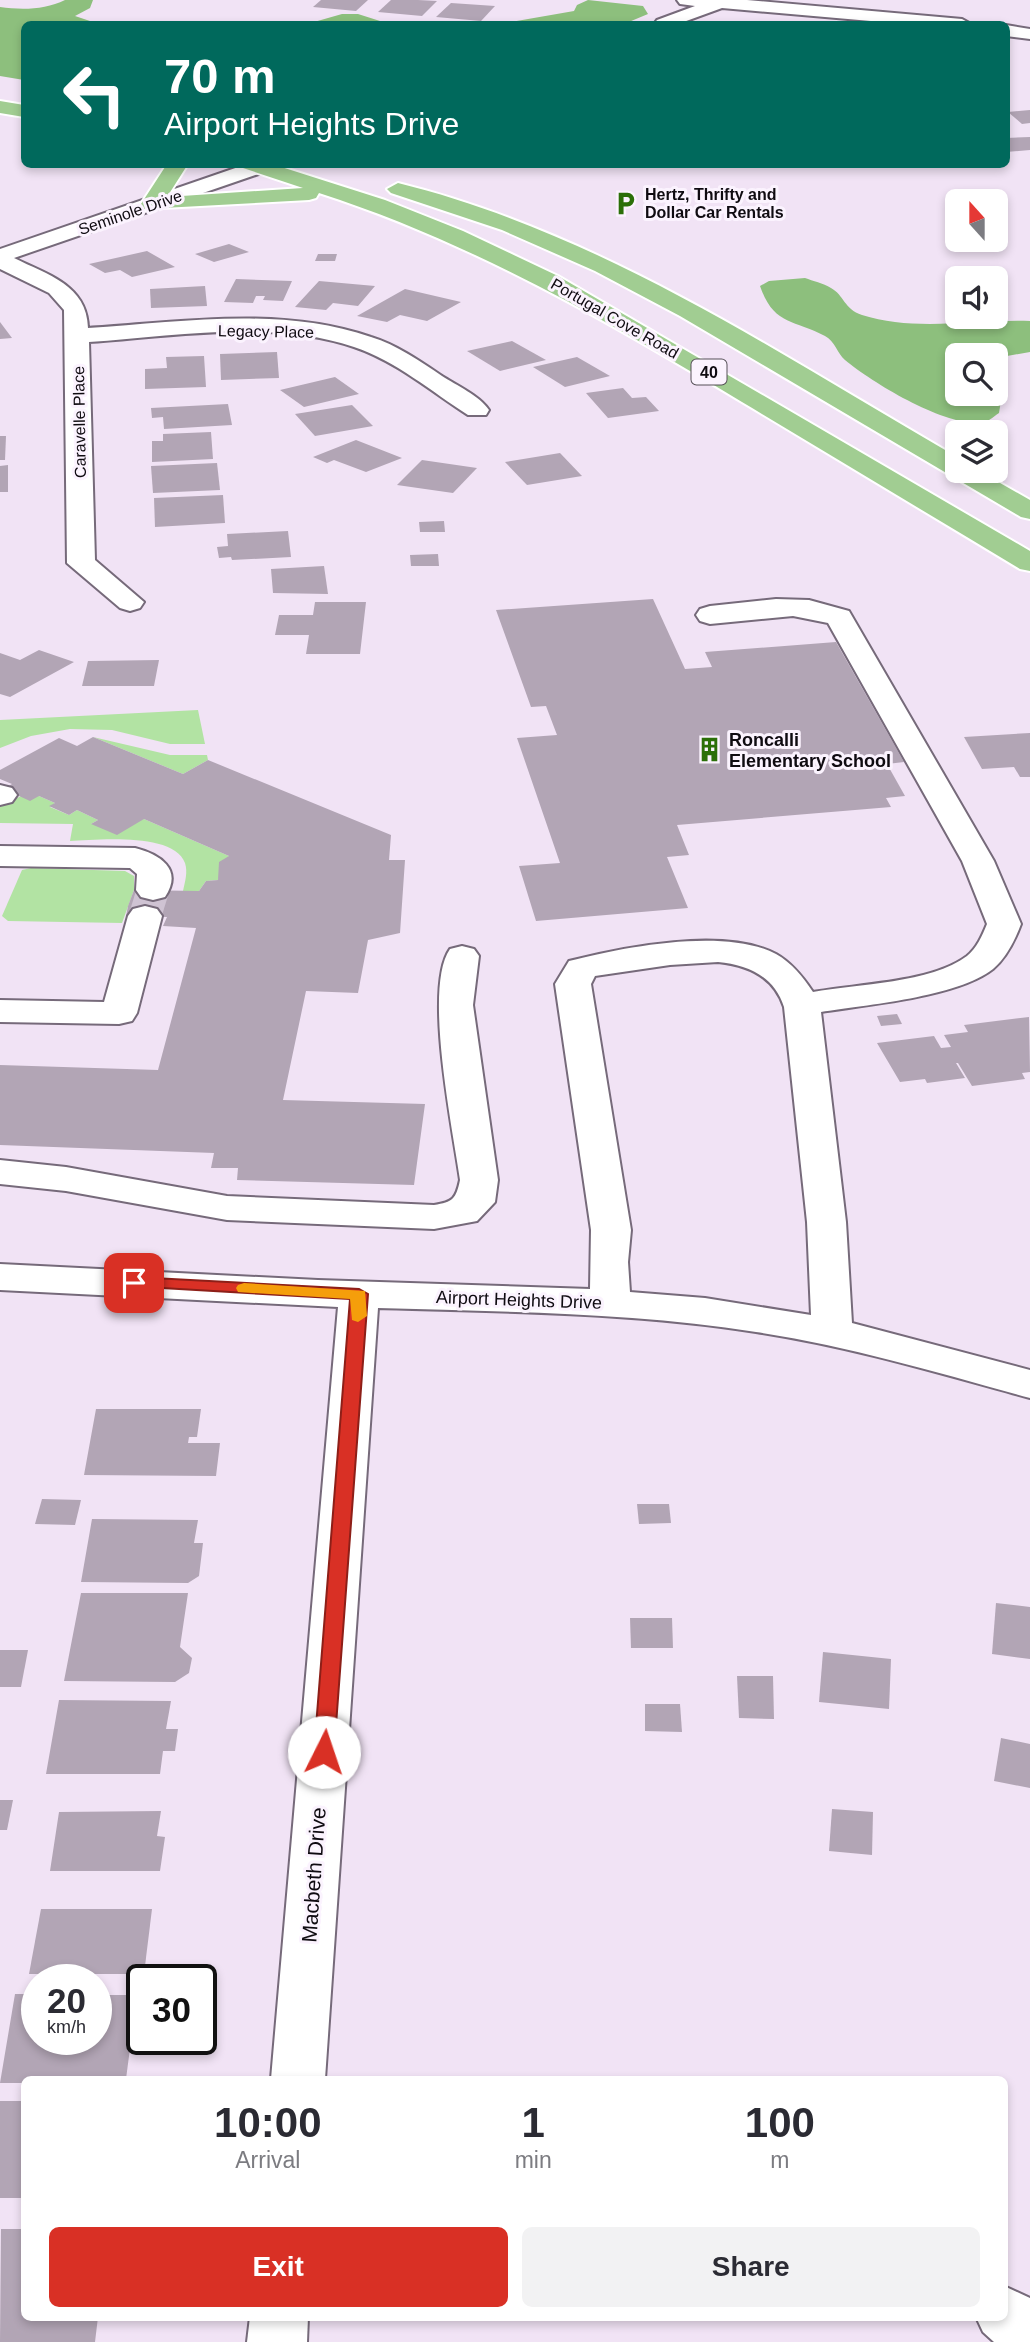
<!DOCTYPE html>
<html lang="en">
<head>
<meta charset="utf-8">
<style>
	:root { --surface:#fff; --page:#f2f2f3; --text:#2b2b33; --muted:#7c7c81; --accent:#d93025 }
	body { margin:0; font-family:Arial,sans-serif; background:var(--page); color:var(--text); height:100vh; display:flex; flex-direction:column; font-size:26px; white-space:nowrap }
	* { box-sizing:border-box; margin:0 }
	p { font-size:23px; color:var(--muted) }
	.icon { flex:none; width:38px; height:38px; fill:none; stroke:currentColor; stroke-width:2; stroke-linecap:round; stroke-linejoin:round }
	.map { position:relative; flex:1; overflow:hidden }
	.side { position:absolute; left:21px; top:2076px; width:987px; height:245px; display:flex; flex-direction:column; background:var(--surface); border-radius:10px; box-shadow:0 4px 10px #0003 }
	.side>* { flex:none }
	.hud { position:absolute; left:21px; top:21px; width:989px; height:147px; border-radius:10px; box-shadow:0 4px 10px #0003; background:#00695c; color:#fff; overflow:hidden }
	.needle { width:46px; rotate:339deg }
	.tools { position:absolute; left:945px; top:189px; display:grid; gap:14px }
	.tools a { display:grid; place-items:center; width:63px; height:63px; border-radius:10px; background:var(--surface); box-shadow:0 4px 10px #0003; font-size:35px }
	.speed { position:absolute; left:21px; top:1964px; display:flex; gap:14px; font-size:35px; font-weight:700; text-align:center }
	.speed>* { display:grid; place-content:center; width:91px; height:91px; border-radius:50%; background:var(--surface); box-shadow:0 4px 10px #0003; line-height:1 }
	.speed small { font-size:18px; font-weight:400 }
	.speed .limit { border:4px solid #111; border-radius:10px; background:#fff; color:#111 }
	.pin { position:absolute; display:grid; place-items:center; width:60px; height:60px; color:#fff; margin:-30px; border-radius:14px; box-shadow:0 4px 10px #0006 }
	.me { position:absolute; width:77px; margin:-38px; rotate:4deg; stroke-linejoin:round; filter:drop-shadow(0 0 5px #0008) }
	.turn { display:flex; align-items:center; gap:24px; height:147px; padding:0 28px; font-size:32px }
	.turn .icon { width:91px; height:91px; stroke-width:2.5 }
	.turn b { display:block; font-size:49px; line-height:60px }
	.eta { display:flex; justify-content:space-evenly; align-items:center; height:119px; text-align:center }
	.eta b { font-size:42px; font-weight:800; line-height:49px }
	.action { display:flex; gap:14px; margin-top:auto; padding:14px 28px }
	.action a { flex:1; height:80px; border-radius:10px; background:var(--accent); color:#fff; font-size:28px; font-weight:800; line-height:80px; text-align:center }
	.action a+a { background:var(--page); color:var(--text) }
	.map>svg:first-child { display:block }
</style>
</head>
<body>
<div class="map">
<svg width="1030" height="2342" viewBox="0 0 1030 2342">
	<rect width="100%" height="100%" fill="#f1e3f5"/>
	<g fill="#b2e3a3">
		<polygon points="198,710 205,744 170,744 112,730 70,729 31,736 0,748 0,720"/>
		<polygon points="93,737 170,755 207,755 208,760 183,774"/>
		<path d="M21 796H39L55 803 50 807 69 815 77 810 98 820 91 824 144 819 229 856 218 880 206 881 199 891H183C185 882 188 872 185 863 174 832 96 840 70 841L73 824 0 823V807Z"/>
		<polygon points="31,868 125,871 134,876 134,890 122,923 8,921 2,916 22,870"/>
	</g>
	<g fill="#8dbf7d">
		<path d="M65 0H93L90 8 75 16 93 22 189 24H24V80L0 76V7C21 10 45 10 65 0Z"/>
		<polygon points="588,0 643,6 648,14 624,24 500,24 574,11 577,5"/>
		<polygon points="342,14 358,14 380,21 423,24 307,24"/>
		<path d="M805 278C813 281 823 283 831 288 844 295 844 309 862 315 914 332 976 319 1030 321V352L996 358V355H957V394H996V375L1004 382 999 413C993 417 987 423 980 423 943 425 874 384 845 360 837 353 835 341 825 336 793 319 774 326 760 286L769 281Z"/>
	</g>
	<g fill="#b2a5b5">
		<polygon points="321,0 368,0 356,11 313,7"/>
		<polygon points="391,0 418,0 437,1 422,16 378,12"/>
		<polygon points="451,3 495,6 481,21 436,17"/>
		<polygon points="1030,110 1030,123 1022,124 1008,112"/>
		<polygon points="1030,137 1030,150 1006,152 1006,138"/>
		<polygon points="229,244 249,252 214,262 195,254"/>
		<polygon points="147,251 175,267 132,277 120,270 105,273 89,264"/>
		<polygon points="318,254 337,254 335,261 315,261"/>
		<polygon points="236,279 292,281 283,301 263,300 265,296 256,296 253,303 224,302"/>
		<polygon points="319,281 375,286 358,306 333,303 326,310 295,307"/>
		<polygon points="205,286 207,306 151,308 150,289"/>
		<polygon points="405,289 461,302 427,321 400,315 387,322 357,316"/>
		<polygon points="0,322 12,338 0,339"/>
		<polygon points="512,341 546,360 500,371 467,351"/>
		<polygon points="277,352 279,378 221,380 220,354"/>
		<polygon points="204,356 206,387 145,389 145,369 167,368 166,357"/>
		<polygon points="577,357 610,376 565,387 533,367"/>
		<polygon points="335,377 359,394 304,407 280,390"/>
		<polygon points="623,388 632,398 646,397 659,411 608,418 586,393"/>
		<polygon points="228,404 232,425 164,429 163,417 152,418 151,408"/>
		<polygon points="352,405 373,426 315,436 295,414"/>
		<polygon points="211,432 213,459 152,462 152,441 163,441 163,434"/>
		<polygon points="0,436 6,436 5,460 0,460"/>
		<polygon points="356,440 402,458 366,472 334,460 327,463 313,457"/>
		<polygon points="560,453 582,476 527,485 505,462"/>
		<polygon points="422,460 477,468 453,493 397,485"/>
		<polygon points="217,463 220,490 153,493 151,466"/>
		<polygon points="8,465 8,492 0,492 0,466"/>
		<polygon points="223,495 225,523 155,527 154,498"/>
		<polygon points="444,521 445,532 420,532 419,522"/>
		<polygon points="288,531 291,557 232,560 231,557 219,558 217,547 228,546 227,534"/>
		<polygon points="438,554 439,566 411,566 410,555"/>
		<polygon points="324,566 328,594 273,593 271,569"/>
		<polygon points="653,599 685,669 712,667 705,652 836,642 904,762 887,764 905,796 886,798 891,807 677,825 689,855 667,857 688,908 536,921 519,866 560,863 517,738 557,735 546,706 531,707 496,610"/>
		<polygon points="315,602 366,602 360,654 306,654 309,635 275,635 279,615 313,615"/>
		<polygon points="39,650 74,662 10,697 0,694 0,653 20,660"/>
		<polygon points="159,660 154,686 82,686 88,661"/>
		<polygon points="1030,733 1030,777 1020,777 1014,767 982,769 964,737"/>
		<polygon points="93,737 183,774 208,760 391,835 389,860 405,860 400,933 368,940 358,993 306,991 283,1100 425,1104 414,1185 237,1180 238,1168 211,1168 214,1153 0,1145 0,1065 158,1070 196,928 163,926 167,917 126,916 128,906 134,890 199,891 206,881 218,880 219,862 229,856 144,819 117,835 91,824 98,820 77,810 69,815 49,806 55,803 39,796 30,801 4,789 12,784 0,779 0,770 59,738 77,746"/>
		<polygon points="897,1014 902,1024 881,1026 877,1016"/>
		<polygon points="1029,1017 1030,1072 1022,1073 1025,1079 972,1086 958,1063 956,1063 965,1078 927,1083 925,1079 900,1082 877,1043 934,1036 941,1048 951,1047 944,1035 968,1032 964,1025"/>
		<polygon points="96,1409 201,1409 197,1437 189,1437 188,1443 220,1443 216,1476 84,1475"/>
		<polygon points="42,1499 81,1500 75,1525 35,1524"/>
		<polygon points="637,1504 669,1504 671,1523 639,1524"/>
		<polygon points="92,1519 198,1520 194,1543 203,1543 199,1576 188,1583 81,1582"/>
		<polygon points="81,1593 188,1593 180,1647 192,1658 189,1673 175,1682 64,1681"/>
		<polygon points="996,1603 1030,1607 1030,1659 992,1654"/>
		<polygon points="630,1618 672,1618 673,1648 631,1648"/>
		<polygon points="0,1650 28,1650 21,1687 0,1687"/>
		<polygon points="823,1652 891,1659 889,1709 819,1702"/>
		<polygon points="737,1676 773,1676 774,1719 739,1718"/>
		<polygon points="59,1700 171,1701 166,1729 178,1729 175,1751 163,1751 160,1774 46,1774"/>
		<polygon points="645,1704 680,1704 682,1732 645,1731"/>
		<polygon points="1001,1738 1030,1744 1030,1788 994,1781"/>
		<polygon points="0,1800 13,1800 7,1830 0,1830"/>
		<polygon points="832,1809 873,1812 872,1855 829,1851"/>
		<polygon points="161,1811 157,1836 165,1837 160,1871 50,1871 59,1812"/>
		<polygon points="41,1909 152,1909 144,1974 29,1974"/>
		<polygon points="15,1994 37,1994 37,2039 96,2039 96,1995 137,1995 126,2079 24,2079 24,2083 0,2083"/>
		<rect x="0" y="2101" width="24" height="97"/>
		<polygon points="1,2229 24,2229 24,2317 98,2317 95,2342 0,2342"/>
	</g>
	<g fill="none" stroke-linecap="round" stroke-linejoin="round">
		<polyline stroke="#cfc3d3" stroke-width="32" stroke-dasharray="32 17" stroke-linecap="butt" points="145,916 153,890"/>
		<defs>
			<g id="minor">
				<polygon points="677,0 747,0 962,19 971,24 905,24 722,8 678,24 654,24 657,20 695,6 680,4"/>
				<polygon points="1006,25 1030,29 1030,39 1006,36"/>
				<path d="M247 164H279L276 168 14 258C48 275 87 285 88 328 181 322 281 306 371 337 397 345 420 361 442 376 456 385 480 396 489 410L486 415H468C432 392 396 361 354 347 271 319 174 336 89 342L95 560 144 602 140 608 130 611 120 608 67 563 64 310 49 293 0 269V249Z"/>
				<path d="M776 599 809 600 849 611 994 861 1021 924C1015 940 1006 958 993 969 958 997 865 1005 821 1012L846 1222 852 1323 1030 1370V1398C939 1373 849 1346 756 1332 631 1312 504 1312 378 1308L325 2079H271L338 1307 0 1290V1264L318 1280 590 1289 591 1230 555 984 569 961C623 947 725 927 776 954 792 963 803 977 813 992 857 984 931 983 967 956 977 948 982 936 987 924L962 861 828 623 793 616 710 624 700 621 696 615 700 609 710 606ZM718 962C748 965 774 976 784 1007L807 1222 811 1315 705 1298 630 1292 628 1262 631 1230 591 984 595 976 670 965Z"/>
				<polygon points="0,785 12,788 17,795 12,802 0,805"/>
				<path d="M0 846 135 848C159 854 184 869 165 897L153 900 141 897 136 890 137 874 130 868 0 866Z"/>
				<polygon points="145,906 157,909 162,916 137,1013 132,1021 119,1024 0,1022 0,1000 104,1002 128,916 133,909"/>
				<path d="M462 946 474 949 479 956 473 1005 498 1180 495 1202 477 1221 434 1229 227 1220 66 1191 0 1184V1160L66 1167 227 1196 434 1205C453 1202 456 1199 460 1180 453 1130 423 987 450 949Z"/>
				<polygon points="1004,2286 1030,2298 1030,2342 994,2342 983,2332 976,2317 1004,2317"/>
				<polygon points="250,2317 308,2317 307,2342 247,2342"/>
			</g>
			<g id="major">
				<polygon points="0,101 24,105 24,117 0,113"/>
				<path d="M167 164H188L167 197 303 188 243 168 240 164H272L385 200 463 231 558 276 1030 551V571L1020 569C927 513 835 458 742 402 606 320 471 242 319 193L316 198 309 200 144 209 141 204Z"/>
				<path d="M398 183C601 233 779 354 957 457V471H979L1030 500V519L1021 517 680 316 595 271 502 230 391 193 387 189Z"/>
			</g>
		</defs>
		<use href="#minor" stroke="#766a7a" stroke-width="4"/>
		<use href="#major" stroke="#fff" stroke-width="4"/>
		<use href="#minor" fill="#fff" fill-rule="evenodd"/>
		<use href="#major" fill="#a1cd92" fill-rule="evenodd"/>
	</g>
	<polygon fill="#d93025" stroke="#8d1f18" stroke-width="2" points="134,1277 359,1289 368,1294 334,1752 331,1757 317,1757 314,1752 350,1299 128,1286 126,1283 128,1279"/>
	<polygon fill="#f59e0b" points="244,1283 365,1291 367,1316 358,1322 352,1320 350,1299 238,1292 236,1288 238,1285"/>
	<defs>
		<symbol id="parking-bare" viewBox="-9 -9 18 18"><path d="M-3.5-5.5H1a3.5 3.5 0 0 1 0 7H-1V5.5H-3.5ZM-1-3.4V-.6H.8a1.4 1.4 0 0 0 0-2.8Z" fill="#2b6f08" stroke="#fbf3fe" stroke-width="2.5" paint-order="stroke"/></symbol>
		<symbol id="building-bare" viewBox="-9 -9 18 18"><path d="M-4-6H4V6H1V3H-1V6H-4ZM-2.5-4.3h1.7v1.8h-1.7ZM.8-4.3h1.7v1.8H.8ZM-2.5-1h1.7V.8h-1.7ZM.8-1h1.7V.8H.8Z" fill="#2b6f08" stroke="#fbf3fe" stroke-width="2.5" paint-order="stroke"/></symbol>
	</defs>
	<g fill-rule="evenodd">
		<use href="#parking-bare" x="608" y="186" width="35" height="35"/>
		<use href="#building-bare" x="692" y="732" width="35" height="35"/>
	</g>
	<g text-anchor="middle" stroke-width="6" stroke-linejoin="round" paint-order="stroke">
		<g font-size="16" font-weight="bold" fill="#0f0b11" stroke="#fbf3fe" text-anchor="start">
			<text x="645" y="200">Hertz, Thrifty and<tspan x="645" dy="18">Dollar Car Rentals</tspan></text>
		</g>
		<g font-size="16" fill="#0f0b11" stroke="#fbf3fe">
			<text transform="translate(130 212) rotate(-19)" y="6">Seminole Drive</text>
			<text transform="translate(615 318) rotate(30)" y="6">Portugal Cove Road</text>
			<text transform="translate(266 331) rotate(1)" y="6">Legacy Place</text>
			<text transform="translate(79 422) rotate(-91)" y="6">Caravelle Place</text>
		</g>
		<rect fill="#fbf3fe" stroke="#565158" stroke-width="2" x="691.5" y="359.5" width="35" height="25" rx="5"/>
		<g font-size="16" font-weight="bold" fill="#0f0b11">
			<text x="709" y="378">40</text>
		</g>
		<g font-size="18" font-weight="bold" fill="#0f0b11" stroke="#fbf3fe" text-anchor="start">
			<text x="729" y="746">Roncalli<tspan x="729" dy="21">Elementary School</tspan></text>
		</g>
		<g font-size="18" fill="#0f0b11" stroke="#fbf3fe">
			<text transform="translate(519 1300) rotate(2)" y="6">Airport Heights Drive</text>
		</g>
		<g font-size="21" fill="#0f0b11" stroke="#fbf3fe">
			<text transform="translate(314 1875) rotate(-86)" y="7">Macbeth Drive</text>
		</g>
	</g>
</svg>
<div class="tools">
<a><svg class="needle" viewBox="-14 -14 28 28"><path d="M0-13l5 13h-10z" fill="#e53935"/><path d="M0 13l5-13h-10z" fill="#7c7c81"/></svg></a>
<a><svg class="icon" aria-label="sound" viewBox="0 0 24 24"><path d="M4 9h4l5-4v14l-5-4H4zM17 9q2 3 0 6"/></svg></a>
<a><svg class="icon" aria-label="search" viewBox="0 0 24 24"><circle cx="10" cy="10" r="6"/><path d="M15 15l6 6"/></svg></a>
<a><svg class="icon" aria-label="layers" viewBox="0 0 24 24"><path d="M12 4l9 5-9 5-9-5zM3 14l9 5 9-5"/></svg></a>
</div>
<div class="speed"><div>20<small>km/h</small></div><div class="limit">30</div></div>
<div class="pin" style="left:134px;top:1283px;background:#d93025"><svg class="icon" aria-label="arrive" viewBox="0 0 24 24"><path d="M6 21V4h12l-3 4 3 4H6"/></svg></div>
<svg class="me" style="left:324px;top:1752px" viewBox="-20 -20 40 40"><circle r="19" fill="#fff"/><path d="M0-13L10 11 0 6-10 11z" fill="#d93025"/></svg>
<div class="hud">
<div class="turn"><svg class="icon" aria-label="left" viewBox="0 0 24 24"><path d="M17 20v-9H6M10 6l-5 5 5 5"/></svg><div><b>70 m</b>Airport Heights Drive</div></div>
</div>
<section class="side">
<div class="eta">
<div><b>10:00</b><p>Arrival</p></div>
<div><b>1</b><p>min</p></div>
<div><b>100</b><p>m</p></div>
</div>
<div class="action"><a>Exit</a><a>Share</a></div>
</section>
</div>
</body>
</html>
